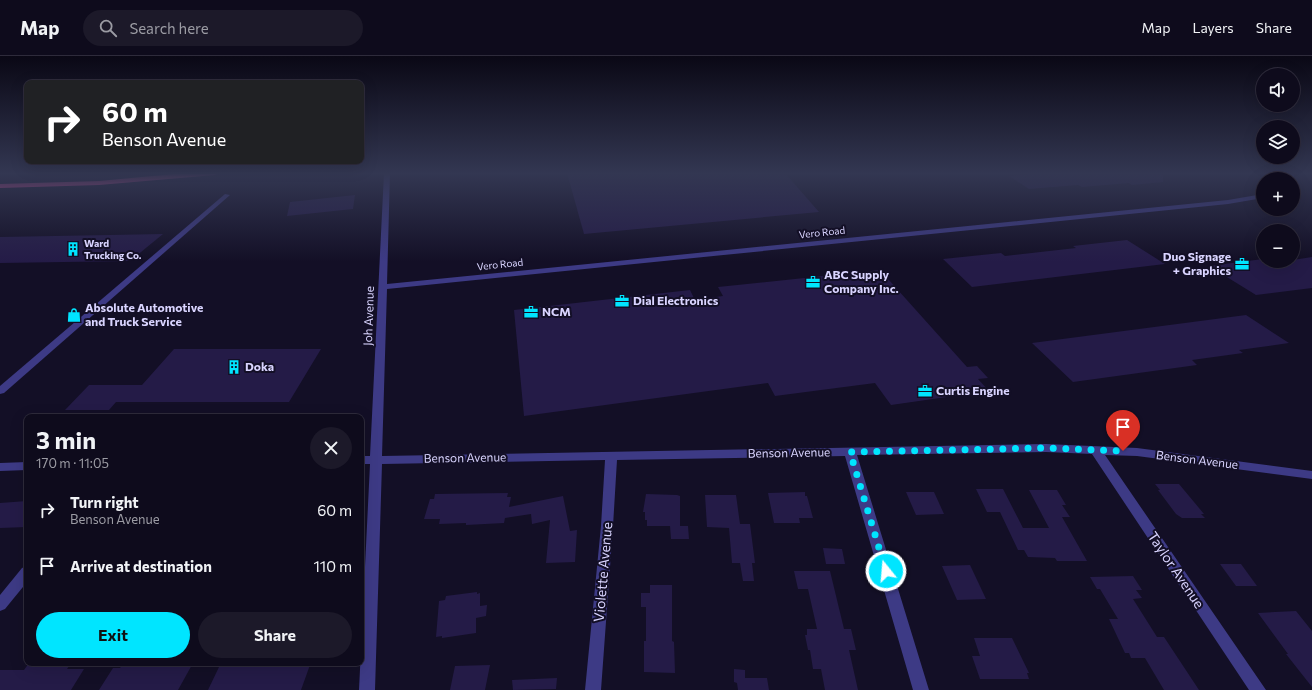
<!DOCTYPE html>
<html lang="en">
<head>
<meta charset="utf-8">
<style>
	:root { --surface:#0e0b1c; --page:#1c1929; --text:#f1f3f6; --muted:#9b9ba3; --line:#2e2b3b; --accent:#00e5ff }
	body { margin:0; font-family:Commissioner,sans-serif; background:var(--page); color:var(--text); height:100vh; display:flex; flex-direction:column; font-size:15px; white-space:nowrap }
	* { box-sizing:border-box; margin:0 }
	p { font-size:13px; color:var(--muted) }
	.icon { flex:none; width:22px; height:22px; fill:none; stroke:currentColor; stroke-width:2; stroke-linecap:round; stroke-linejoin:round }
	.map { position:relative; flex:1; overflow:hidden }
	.panel { position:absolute; left:24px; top:358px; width:340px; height:252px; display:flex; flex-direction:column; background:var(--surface); border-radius:8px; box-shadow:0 4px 16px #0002,0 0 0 1px var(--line) }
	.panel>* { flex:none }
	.banner { position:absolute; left:24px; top:24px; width:340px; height:84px; border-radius:8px; box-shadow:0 4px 16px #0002,0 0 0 1px var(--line); background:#202124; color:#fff; overflow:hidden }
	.buttons { position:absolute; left:1256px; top:12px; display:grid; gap:8px }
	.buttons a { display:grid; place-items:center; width:44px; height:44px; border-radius:50%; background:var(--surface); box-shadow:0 4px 16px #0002,0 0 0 1px var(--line); font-size:20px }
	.pin { position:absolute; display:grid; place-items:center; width:34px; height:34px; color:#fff; margin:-41px -17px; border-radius:50% 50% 50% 0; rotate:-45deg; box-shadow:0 0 4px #0007 }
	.pin .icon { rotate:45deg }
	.me { position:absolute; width:44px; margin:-22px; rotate:343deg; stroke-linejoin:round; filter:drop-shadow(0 0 3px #0008) }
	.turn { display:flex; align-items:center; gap:14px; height:84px; padding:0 12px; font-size:18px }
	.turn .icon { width:52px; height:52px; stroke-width:2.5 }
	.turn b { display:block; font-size:28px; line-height:34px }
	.round { display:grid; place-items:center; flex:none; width:42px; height:42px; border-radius:21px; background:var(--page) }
	.overview { display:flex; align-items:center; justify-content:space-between; height:68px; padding:0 12px }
	h1 { font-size:24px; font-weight:700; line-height:30px }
	.primary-button { display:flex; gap:8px; margin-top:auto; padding:8px 12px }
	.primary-button a { flex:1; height:46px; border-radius:24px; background:var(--accent); color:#111; font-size:16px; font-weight:700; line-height:46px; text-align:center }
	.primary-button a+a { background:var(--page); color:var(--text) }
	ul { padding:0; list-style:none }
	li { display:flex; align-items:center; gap:12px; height:56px; padding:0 12px }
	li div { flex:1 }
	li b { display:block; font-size:15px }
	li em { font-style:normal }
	header { display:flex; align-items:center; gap:24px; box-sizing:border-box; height:56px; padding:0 20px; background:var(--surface); border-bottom:1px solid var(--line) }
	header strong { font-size:19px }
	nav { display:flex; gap:22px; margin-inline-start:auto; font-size:14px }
	.search { width:280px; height:36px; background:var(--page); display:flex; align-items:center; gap:10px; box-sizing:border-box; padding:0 14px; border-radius:22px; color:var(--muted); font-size:15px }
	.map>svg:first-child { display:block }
</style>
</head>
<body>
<header>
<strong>Map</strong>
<div class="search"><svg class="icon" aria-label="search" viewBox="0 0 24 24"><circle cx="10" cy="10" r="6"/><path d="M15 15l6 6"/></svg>Search here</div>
<nav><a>Map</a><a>Layers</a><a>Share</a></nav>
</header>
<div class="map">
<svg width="1312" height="634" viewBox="0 0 1312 634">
	<rect width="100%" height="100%" fill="#130f26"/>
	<g fill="#241b47">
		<polygon points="567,117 785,117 819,156 584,178"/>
		<polygon points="1039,117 1163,117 1163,126 1132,129 1129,127 1082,131 1078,129 1029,133 1009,120"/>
		<polygon points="355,139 353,153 287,160 290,146"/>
		<polygon points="163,178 130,205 0,207 0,181"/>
		<polygon points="1127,184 1165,208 972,231 943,203 1001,197 1005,200 1076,192 1073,190"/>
		<polygon points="1312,201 1312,232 1256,239 1209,210 1263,203 1263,207 1293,205 1293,204"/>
		<polygon points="880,214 967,311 977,310 988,322 978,323 989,335 891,349 875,327 775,340 768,327 524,360 514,254 690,234 695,244 723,240 718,231"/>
		<polygon points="1246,259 1289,287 1239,294 1243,297 1192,304 1197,309 1073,326 1032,287"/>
		<polygon points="174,293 321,293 289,346 116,346 109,354 65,354 89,329 142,329"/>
		<polygon points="1155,428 1179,428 1204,458 1201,458 1205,462 1182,462 1176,458 1158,434 1160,434"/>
		<polygon points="976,433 1003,433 1023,472 1049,472 1029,434 1057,434 1066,449 1062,449 1070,461 1062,461 1087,505 1057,505 1055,502 1028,501 1024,494 1018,494 1000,456 987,456"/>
		<polygon points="805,436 805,440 807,440 813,462 799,462 800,467 774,467 768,437"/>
		<polygon points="906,436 934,436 944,458 916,459"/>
		<polygon points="508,437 507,441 511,441 509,451 563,440 570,475 577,474 575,506 546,507 550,464 532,468 531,458 505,462 504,467 466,469 466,467 439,468 440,463 424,463 430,443 434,443 435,438"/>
		<polygon points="646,438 677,439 680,440 680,470 688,470 689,483 671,483 670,470 647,470 647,464 645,464 645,456 643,456"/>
		<polygon points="705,439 736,439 740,468 750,468 755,507 752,507 754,525 743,525 740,507 732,507 729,472 707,471"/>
		<polygon points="27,445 27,471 0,472 0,447"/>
		<polygon points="823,492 842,493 845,508 826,508"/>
		<polygon points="1220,508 1241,508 1257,530 1236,530"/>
		<polygon points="970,509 986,543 957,544 942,510"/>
		<polygon points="794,515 830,515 844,573 851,573 856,594 849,594 858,634 825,634 821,613 813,613 810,594 808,594 805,579 807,579 807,573 817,573 808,533 798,533"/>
		<polygon points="1133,520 1142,534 1136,534 1142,542 1133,543 1157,581 1164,581 1199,634 1164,634 1145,602 1131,602 1129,597 1125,597 1109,563 1118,563 1100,533 1097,533 1090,521"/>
		<polygon points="650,529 672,529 672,585 674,586 675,617 644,616 644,585 646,585 646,551 641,551 641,537 650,537"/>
		<polygon points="477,536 477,538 480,537 480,550 487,549 486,560 476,562 476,577 442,582 442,580 436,581 439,545 445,544 446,540"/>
		<polygon points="1296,555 1312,575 1312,631 1286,598 1288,598 1258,557"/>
		<polygon points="974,582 1012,582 1029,617 1027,617 1029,623 980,623 972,600 980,600"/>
		<polygon points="29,607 71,607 67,613 84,613 71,634 0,634 0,614 24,614"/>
		<polygon points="193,607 178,634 99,634 113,612 120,612 123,608"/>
		<polygon points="223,607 294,607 293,610 310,609 301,634 208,634 219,611 221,611"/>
		<polygon points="490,609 485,634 450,634 455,610"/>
		<polygon points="734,613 745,614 745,622 767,622 769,634 738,634 737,627 734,626"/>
		<polygon points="557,622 556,633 513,634 512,624"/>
	</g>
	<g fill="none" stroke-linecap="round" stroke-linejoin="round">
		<g fill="#3d3a85" fill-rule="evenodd">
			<polygon points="384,117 390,117 387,228 1228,144 1263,138 1263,142 1228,148 387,233 382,400 1046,388 1137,392 1312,415 1312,423 1137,400 1105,399 1266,634 1249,634 1092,398 1046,396 857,399 929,634 913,634 845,400 617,404 613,470 601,634 585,634 601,470 605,404 382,408 375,634 359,634 370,408 361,408 361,400 370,400"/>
			<polygon points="1289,117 1295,117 1293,123 1287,123"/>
			<polygon points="225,138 230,139 4,337 0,338 0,330"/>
			<polygon points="27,406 27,414 0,415 0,407"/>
			<polygon points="27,510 27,526 5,553 0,555 0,539 22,512"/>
		</g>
		<polygon fill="#ff4fa3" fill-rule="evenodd" points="185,117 219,117 215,119 99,129 0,132 0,128 99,125"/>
	</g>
	<linearGradient id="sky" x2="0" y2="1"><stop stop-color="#0a0815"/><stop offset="0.57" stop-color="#333752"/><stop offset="1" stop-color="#333752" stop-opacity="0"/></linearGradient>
	<rect width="1312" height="206" fill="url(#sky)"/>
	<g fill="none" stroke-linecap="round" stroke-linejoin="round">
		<polyline stroke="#00e5ff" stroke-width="7" stroke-dasharray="0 12.6" points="886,515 850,396 1046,392 1123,395"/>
	</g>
	<defs>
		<symbol id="building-bare" viewBox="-9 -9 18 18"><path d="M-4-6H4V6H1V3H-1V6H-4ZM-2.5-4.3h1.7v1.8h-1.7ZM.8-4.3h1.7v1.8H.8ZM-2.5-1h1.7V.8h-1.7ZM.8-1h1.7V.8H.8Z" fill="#00e5ff" stroke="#130f26" stroke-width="2.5" paint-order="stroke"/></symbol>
		<symbol id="office-bare" viewBox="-9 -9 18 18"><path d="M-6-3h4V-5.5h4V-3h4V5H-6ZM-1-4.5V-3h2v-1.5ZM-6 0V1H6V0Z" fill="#00e5ff" stroke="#130f26" stroke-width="2.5" paint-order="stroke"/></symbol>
		<symbol id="shop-bare" viewBox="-9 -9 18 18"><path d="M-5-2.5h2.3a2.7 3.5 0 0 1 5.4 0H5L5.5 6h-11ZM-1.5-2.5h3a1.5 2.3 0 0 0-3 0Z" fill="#00e5ff" stroke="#130f26" stroke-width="2.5" paint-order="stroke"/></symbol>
	</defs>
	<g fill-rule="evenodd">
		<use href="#building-bare" x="63" y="183" width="20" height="20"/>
		<use href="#office-bare" x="1232" y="198" width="20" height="20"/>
		<use href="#office-bare" x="803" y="216" width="20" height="20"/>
		<use href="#office-bare" x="612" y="235" width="20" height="20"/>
		<use href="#office-bare" x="521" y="246" width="20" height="20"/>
		<use href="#shop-bare" x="64" y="249" width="20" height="20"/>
		<use href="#building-bare" x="224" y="301" width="20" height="20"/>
		<use href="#office-bare" x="915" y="325" width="20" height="20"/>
	</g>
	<g text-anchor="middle" stroke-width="4" stroke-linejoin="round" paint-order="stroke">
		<g font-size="10" fill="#d9d4ff" stroke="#130f26">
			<text transform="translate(822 176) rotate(-6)" y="4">Vero Road</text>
			<text transform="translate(500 208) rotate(-6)" y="4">Vero Road</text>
		</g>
		<g font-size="10" font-weight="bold" fill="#d9d4ff" stroke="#130f26" text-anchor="start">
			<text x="84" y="191">Ward<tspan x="84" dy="12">Trucking Co.</tspan></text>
		</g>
		<g font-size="12" font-weight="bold" fill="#d9d4ff" stroke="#130f26" text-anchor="start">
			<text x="1231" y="205" text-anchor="end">Duo Signage<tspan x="1231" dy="14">+ Graphics</tspan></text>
			<text x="824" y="223">ABC Supply<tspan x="824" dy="14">Company Inc.</tspan></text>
			<text x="633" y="249">Dial Electronics</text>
			<text x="85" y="256">Absolute Automotive<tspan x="85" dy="14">and Truck Service</tspan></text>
			<text x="542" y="260">NCM</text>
			<text x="245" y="315">Doka</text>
			<text x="936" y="339">Curtis Engine</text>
		</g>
		<g font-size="12" fill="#d9d4ff" stroke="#130f26">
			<text transform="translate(369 260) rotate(-88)" y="4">Joh Avenue</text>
			<text transform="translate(789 397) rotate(-1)" y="4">Benson Avenue</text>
			<text transform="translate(465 402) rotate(-1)" y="4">Benson Avenue</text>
			<text transform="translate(1197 404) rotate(7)" y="4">Benson Avenue</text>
		</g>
		<g font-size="14" fill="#d9d4ff" stroke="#130f26">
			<text transform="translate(1176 514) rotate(56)" y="5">Taylor Avenue</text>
			<text transform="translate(603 516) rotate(-85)" y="5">Violette Avenue</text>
		</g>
	</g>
</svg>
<div class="buttons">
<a><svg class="icon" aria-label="sound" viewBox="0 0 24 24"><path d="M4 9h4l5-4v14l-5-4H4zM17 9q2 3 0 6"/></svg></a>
<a><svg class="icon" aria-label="layers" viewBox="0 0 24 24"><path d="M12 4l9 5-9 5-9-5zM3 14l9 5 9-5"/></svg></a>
<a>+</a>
<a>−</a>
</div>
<div class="pin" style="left:1123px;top:395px;background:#d93025"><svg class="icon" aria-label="arrive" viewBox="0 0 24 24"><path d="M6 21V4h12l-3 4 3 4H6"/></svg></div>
<svg class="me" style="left:886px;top:515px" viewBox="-20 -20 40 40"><circle r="17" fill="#00e5ff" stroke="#fff" stroke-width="3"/><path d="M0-11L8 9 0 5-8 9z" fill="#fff"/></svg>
<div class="banner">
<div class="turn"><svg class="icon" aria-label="right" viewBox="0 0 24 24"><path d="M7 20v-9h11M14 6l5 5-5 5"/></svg><div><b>60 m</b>Benson Avenue</div></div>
</div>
<section class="panel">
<div class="overview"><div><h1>3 min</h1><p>170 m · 11:05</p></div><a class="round"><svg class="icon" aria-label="close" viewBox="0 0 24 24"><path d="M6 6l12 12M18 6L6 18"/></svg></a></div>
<ul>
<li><svg class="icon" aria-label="right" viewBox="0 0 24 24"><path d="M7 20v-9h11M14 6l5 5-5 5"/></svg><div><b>Turn right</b><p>Benson Avenue</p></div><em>60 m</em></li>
<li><svg class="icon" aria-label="arrive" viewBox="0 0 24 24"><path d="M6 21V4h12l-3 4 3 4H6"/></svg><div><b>Arrive at destination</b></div><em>110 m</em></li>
</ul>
<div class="primary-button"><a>Exit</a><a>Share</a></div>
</section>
</div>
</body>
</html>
